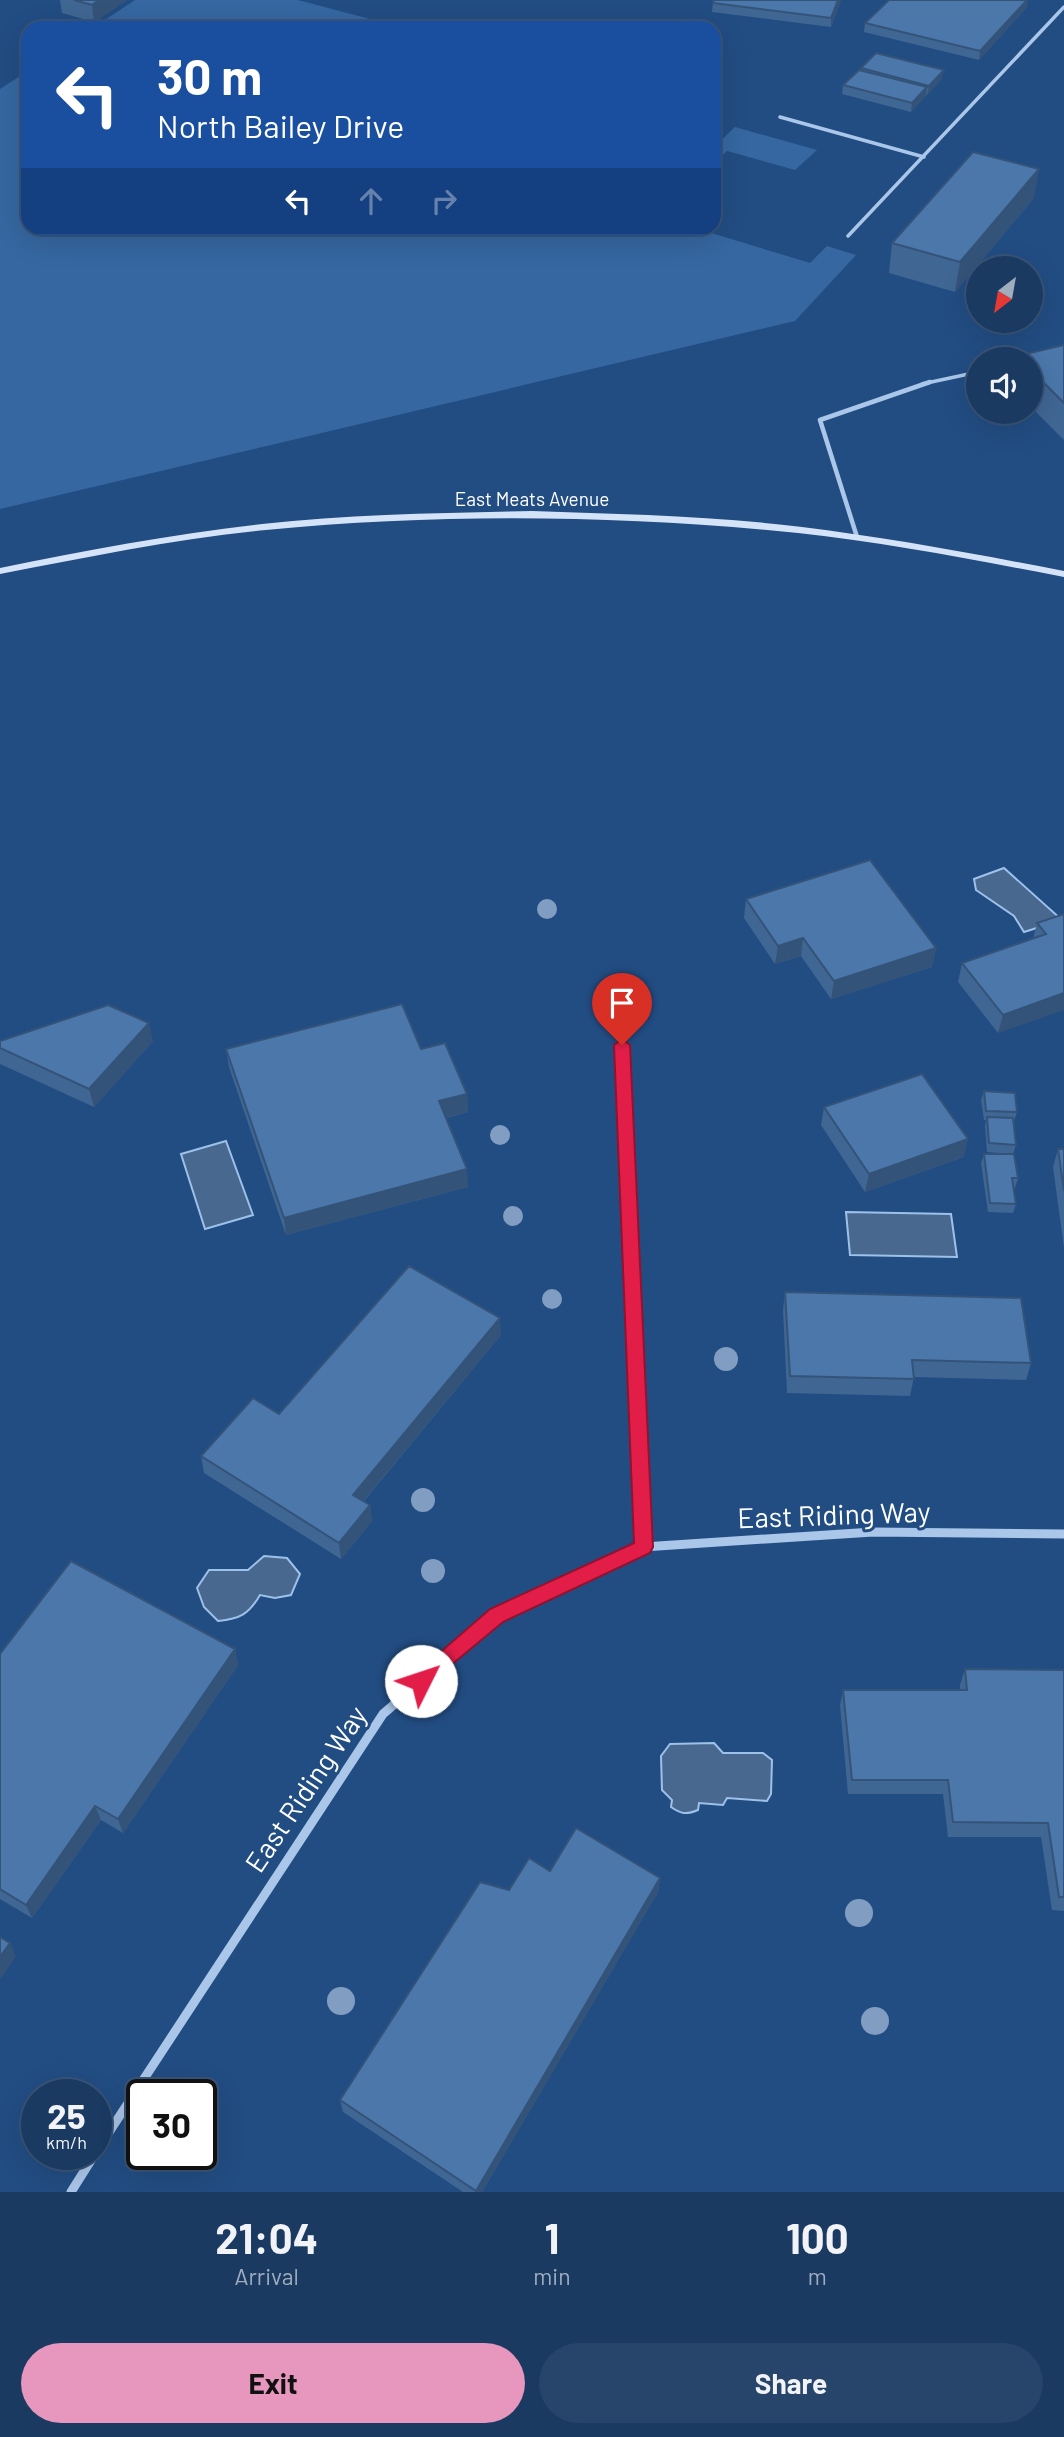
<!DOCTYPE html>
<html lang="en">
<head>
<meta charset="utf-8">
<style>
	:root { --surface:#1a3a62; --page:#27456b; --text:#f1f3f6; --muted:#9fadbe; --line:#385477; --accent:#e797bd }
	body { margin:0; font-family:Barlow,sans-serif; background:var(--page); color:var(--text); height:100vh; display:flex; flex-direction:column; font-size:26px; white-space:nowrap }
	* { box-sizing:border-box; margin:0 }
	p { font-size:23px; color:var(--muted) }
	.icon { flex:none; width:38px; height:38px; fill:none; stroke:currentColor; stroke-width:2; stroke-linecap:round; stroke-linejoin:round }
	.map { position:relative; height:2192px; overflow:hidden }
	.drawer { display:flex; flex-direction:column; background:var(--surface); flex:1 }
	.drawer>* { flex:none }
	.banner { position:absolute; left:21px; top:21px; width:700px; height:214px; border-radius:21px; box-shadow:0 7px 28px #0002,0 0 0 2px var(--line); background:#1a4fa0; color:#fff; overflow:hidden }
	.needle { width:46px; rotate:211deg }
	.tools { position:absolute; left:966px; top:256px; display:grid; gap:14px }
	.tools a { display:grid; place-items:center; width:77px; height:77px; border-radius:50%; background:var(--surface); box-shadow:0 7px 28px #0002,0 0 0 2px var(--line); font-size:35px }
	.speed { position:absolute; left:21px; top:2079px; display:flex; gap:14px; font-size:35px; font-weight:700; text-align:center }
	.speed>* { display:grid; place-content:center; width:91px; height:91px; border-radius:50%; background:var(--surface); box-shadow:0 7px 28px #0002,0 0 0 2px var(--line); line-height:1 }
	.speed small { font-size:18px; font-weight:400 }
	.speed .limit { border:4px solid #111; border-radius:10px; background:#fff; color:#111 }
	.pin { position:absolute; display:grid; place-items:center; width:60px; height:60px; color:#fff; margin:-72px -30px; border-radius:50% 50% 50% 0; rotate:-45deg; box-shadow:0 0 7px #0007 }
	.pin .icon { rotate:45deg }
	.me { position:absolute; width:77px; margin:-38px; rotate:49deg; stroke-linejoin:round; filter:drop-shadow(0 0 5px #0008) }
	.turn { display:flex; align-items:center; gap:24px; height:147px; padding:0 21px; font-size:32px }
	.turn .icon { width:91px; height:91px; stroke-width:2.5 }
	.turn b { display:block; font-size:49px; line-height:60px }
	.lanes { display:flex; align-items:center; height:66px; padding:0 21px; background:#0003; justify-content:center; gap:35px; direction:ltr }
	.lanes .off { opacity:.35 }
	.eta { display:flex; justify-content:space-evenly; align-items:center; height:119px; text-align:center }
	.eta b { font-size:42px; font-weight:700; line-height:49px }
	.action { display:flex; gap:14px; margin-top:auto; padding:14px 21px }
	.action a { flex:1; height:80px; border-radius:42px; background:var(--accent); color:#111; font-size:28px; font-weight:700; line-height:80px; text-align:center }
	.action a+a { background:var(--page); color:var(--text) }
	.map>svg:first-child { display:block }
</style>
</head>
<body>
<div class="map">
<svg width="1064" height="2192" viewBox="0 0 1064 2192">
	<rect width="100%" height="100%" fill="#224d83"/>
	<g fill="#3667a0">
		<polygon points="135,0 298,0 404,28 93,28"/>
		<polygon points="28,71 28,228 695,228 810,263 827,246 856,255 795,321 0,509 0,89"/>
		<polygon points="735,127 817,150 795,170 727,151 714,163 714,147"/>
	</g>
	<g fill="#48688f" stroke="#9dc1e9" stroke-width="2">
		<polygon points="1004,868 1062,920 1024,932 1014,916 976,890 974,879"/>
		<polygon points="226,1141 253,1215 205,1229 181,1154"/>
		<polygon points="846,1212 951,1214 957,1257 850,1255"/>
		<path d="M264 1556 287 1558 300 1574 291 1595 275 1598 260 1595C249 1614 240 1619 218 1621L204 1607 197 1588 209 1570H248Z"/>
		<path d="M714 1743 723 1753H763L772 1760 771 1794 767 1801 727 1798 723 1805 699 1803 698 1810C686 1815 681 1814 671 1807L672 1800 662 1790 661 1756 670 1744Z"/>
	</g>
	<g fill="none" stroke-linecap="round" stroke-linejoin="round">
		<g stroke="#aac6e8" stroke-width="3.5">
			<polyline points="780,117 924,157"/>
			<polyline points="848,236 1064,7"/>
			<polyline points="922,384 978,372"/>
		</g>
		<polyline stroke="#aac6e8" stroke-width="4.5" points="857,537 820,420 930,382"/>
		<polyline stroke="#aac6e8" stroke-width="7" points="622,1045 639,1454"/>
		<g stroke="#aac6e8" stroke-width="9">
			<polyline points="639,1452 643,1547"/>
			<polyline points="96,2152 383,1714 497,1616 643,1547 873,1532 1064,1534"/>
			<polyline points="71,2192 95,2154"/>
		</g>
		<path fill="#d4e3f7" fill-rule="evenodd" d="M532 511C622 514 713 516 802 527 890 538 977 554 1064 571V577C976 560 888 543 798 533 621 515 443 513 266 530 176 539 88 557 0 574V568C87 550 174 534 262 524 351 514 442 513 532 511Z"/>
	</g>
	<g fill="#819ec2">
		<circle cx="547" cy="909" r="10"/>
		<circle cx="500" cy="1135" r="10"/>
		<circle cx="513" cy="1216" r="10"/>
		<circle cx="552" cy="1299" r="10"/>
		<circle cx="726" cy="1359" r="12"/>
		<circle cx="423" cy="1500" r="12"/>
		<circle cx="433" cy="1571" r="12"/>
		<circle cx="859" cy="1913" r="14"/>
		<circle cx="341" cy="2001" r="14"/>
		<circle cx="875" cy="2021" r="14"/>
	</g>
	<g fill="#406693">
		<polygon points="60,0 127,0 94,22 62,13"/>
		<polygon points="841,0 831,27 712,12 713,3"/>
		<polygon points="1027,7 979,60 864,32 865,23"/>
		<polygon points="861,68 942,79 927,95 926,95 911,112 842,94 843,85 860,70"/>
		<polygon points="1034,198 955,292 889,273 892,243"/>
		<polygon points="1064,345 1064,440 1031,407 1031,359 1016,359 1017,356"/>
		<polygon points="746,899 936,948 932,967 831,999 801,956 775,964 744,918"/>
		<polygon points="1064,914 998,1033 958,982 962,963 1033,939 1037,923"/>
		<polygon points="0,1041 153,1041 94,1107 0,1064"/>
		<polygon points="226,1049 421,1049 467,1094 468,1112 446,1118 468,1187 286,1235 229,1067"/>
		<polygon points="984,1091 1017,1112 1014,1121 1016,1145 1013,1154 1018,1178 1015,1188 1014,1188 1016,1204 1013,1213 988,1212 981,1163 984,1154 1012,1154 987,1152 985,1126 986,1120 984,1120 981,1100"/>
		<polygon points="824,1107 964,1157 865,1192 821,1125"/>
		<polygon points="1058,1149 1064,1149 1064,1248 1053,1167"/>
		<polygon points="785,1292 1031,1363 1026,1380 914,1377 910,1396 787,1393 783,1310"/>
		<polygon points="501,1335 364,1501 370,1505 372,1521 341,1559 204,1473 201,1456 279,1414"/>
		<polygon points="235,1649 238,1665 123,1833 101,1820 32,1918 0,1899 0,1654"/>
		<polygon points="965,1669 1064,1670 1064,1911 1052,1910 1041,1837 948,1837 943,1794 848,1794 840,1705 843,1690 960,1690 960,1685"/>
		<polygon points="550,1871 660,1878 658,1892 482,2192 463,2192 343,2112 340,2100 509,1890"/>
	</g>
	<g fill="#345378">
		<polygon points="99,0 127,0 94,22 92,5"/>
		<polygon points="838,0 841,0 831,27 831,18"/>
		<polygon points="1027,0 1028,0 1027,7 979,60 980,51"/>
		<polygon points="944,70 942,79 927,95 929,86"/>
		<polygon points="927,87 926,96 911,112 912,103"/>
		<polygon points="1039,169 1034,198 955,292 960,262"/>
		<polygon points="803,938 801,956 775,964 778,946"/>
		<polygon points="936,948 932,967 831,999 834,981"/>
		<polygon points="1064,993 1064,1010 998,1033 1003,1015"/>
		<polygon points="149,1023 153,1041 94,1107 89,1089"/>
		<polygon points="467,1094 468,1112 440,1119 439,1101"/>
		<polygon points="968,1139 964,1157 865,1192 869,1174"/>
		<polygon points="467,1169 468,1187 286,1235 284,1218"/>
		<polygon points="500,1318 501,1335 355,1511 353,1495"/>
		<polygon points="370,1505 372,1521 341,1559 339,1543"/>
		<polygon points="235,1649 238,1665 123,1833 118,1819"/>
		<polygon points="95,1806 101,1820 32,1918 26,1905"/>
		<polygon points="660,1878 658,1892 482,2192 476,2192"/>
		<polygon points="10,1943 16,1956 0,1980 0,1957"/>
	</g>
	<g fill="#4b77ab" stroke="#345378" stroke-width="2">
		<polygon points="74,0 99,0 92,5"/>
		<polygon points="714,0 838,0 831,18 713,3"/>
		<polygon points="889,0 1027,0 980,51 865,23"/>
		<polygon points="876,53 944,70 929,86 861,68"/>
		<polygon points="859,70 927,87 912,103 843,85"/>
		<polygon points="973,152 1039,169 960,262 892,243"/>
		<polygon points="1064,345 1064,403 1031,370 1031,359 1019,359 1017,356"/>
		<polygon points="870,860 936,948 834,981 803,938 778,946 746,899"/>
		<polygon points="1064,914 1064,993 1003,1015 962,963 1046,934 1037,923"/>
		<polygon points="402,1004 421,1049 445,1043 467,1094 439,1101 467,1169 284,1218 226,1049"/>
		<polygon points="108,1005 149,1023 89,1089 0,1048 0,1041"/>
		<polygon points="922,1074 968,1139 869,1174 824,1107"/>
		<polygon points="984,1091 1015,1093 1017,1112 986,1111"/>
		<polygon points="987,1117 1013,1118 1016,1145 989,1143"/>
		<polygon points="1058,1149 1064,1149 1064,1191"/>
		<polygon points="984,1154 1014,1154 1018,1178 1012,1178 1016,1204 990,1203"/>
		<polygon points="409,1266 500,1318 353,1495 370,1505 339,1543 201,1456 253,1398 279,1414"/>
		<polygon points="785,1292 1021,1298 1031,1363 912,1360 914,1379 790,1376"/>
		<polygon points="71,1561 235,1649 118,1819 95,1806 26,1905 0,1889 0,1654"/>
		<polygon points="965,1669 1064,1670 1064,1897 1059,1897 1048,1823 953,1822 948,1780 852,1780 843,1690 967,1690"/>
		<polygon points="576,1828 660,1878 476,2191 340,2100 480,1882 509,1890 529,1858 550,1871"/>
		<polygon points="0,1937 10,1943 0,1957"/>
	</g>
	<polygon fill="#e11d48" stroke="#92132f" stroke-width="2" points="622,1039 630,1045 653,1547 650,1553 503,1622 421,1690 414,1687 411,1681 414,1675 490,1609 634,1543 614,1045"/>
	<g text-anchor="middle" stroke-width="6" stroke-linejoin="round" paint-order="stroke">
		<g font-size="19" fill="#fff" stroke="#224d83">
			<text x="532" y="506">East Meats Avenue</text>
		</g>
		<g font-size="28" fill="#fff" stroke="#224d83">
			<text transform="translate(834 1515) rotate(-2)" y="10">East Riding Way</text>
			<text transform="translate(306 1789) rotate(-56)" y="10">East Riding Way</text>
		</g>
	</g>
</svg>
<div class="tools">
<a><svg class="needle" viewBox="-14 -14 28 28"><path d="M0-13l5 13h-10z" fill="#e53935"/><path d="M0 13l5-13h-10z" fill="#9fadbe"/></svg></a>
<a><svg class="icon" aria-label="sound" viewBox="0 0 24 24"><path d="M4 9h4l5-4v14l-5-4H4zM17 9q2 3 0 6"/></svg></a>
</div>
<div class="speed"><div>25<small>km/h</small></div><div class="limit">30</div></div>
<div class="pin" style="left:622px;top:1045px;background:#d93025"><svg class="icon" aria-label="arrive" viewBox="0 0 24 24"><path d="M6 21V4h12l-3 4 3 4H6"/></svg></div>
<svg class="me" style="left:421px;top:1681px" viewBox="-20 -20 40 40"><circle r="19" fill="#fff"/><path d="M0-13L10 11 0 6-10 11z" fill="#e11d48"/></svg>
<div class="banner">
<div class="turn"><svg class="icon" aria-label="left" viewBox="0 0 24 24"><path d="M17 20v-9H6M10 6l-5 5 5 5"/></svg><div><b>30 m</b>North Bailey Drive</div></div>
<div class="lanes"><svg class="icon" aria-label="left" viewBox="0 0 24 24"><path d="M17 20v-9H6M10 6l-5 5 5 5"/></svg><svg class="icon off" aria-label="ahead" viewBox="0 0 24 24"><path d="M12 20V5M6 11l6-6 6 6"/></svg><svg class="icon off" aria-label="right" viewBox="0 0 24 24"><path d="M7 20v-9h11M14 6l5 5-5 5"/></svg></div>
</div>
</div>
<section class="drawer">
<div class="eta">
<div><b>21:04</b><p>Arrival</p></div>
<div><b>1</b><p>min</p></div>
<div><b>100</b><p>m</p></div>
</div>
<div class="action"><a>Exit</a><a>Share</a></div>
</section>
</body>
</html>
